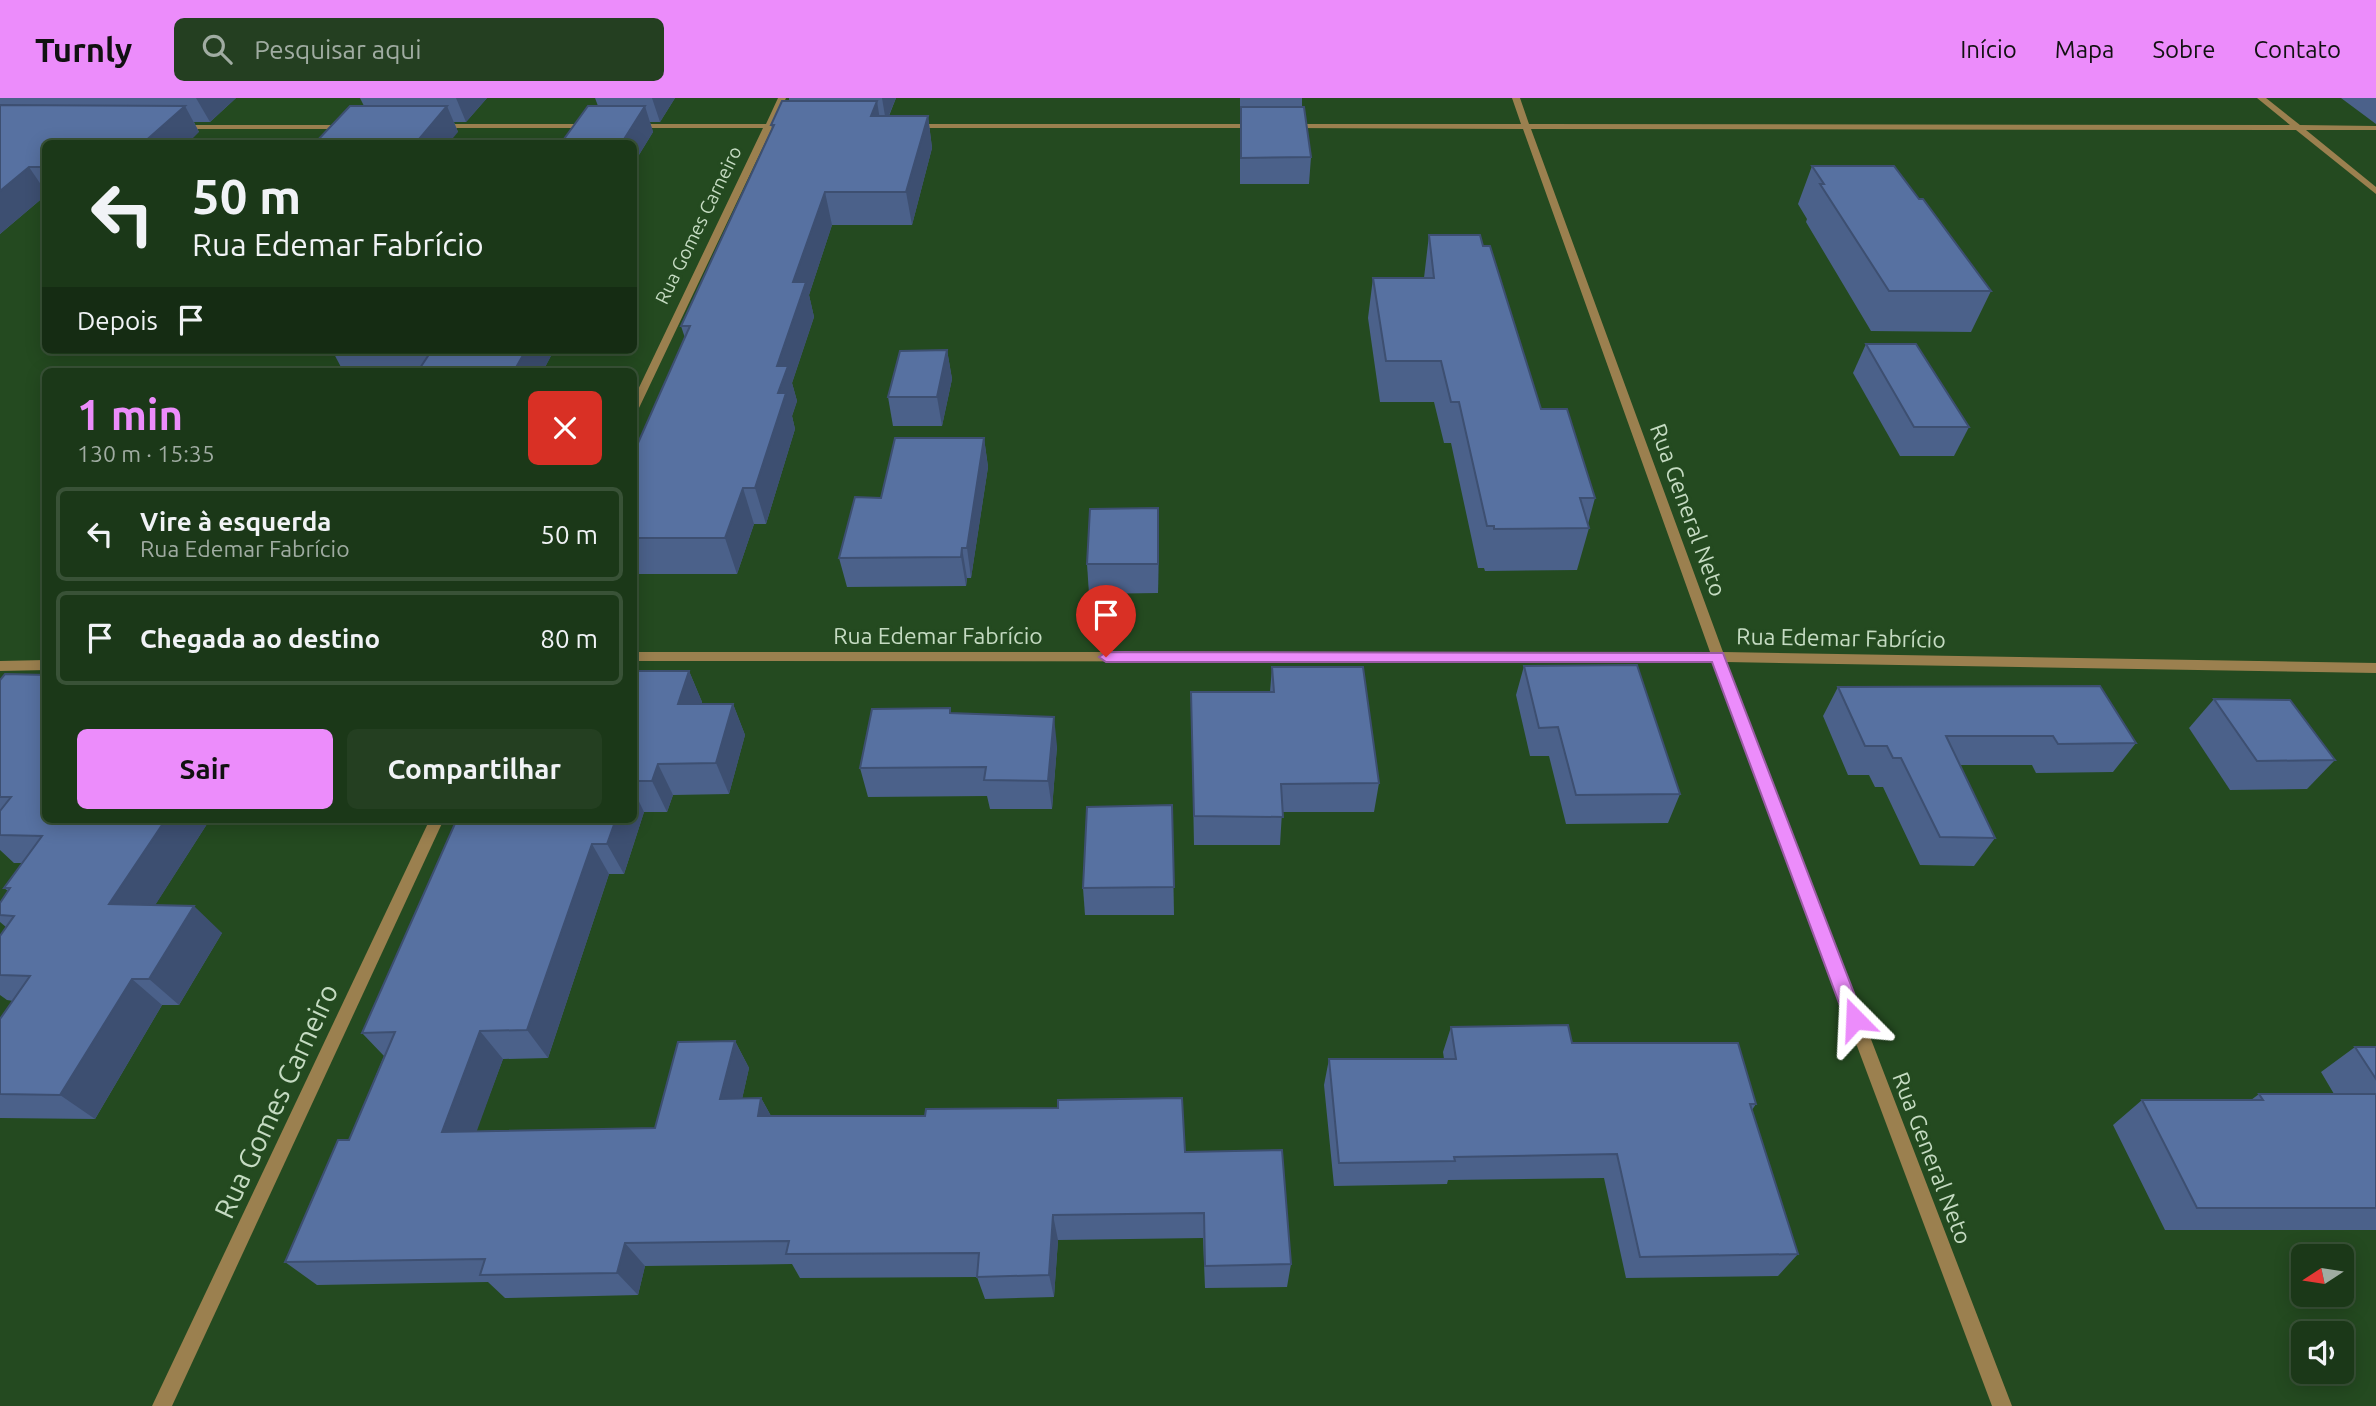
<!DOCTYPE html>
<html lang="pt">
<head>
<meta charset="utf-8">
<style>
	:root { --surface:#1b3818; --page:#243f21; --text:#f1f3f6; --muted:#a0aca2; --line:#395237; --accent:#ec8cfb }
	body { margin:0; font-family:Ubuntu,sans-serif; background:var(--page); color:var(--text); height:100vh; display:flex; flex-direction:column; font-size:26px; white-space:nowrap }
	* { box-sizing:border-box; margin:0 }
	p { font-size:23px; color:var(--muted) }
	.icon { flex:none; width:38px; height:38px; fill:none; stroke:currentColor; stroke-width:2; stroke-linecap:round; stroke-linejoin:round }
	.map { position:relative; flex:1; overflow:hidden }
	.side { position:absolute; left:42px; top:270px; width:595px; height:455px; display:flex; flex-direction:column; background:var(--surface); border-radius:10px; box-shadow:0 4px 18px #0003,0 0 0 2px var(--line) }
	.side>* { flex:none }
	.banner { position:absolute; left:42px; top:42px; width:595px; height:214px; border-radius:10px; box-shadow:0 4px 18px #0003,0 0 0 2px var(--line); background:#1b3818; color:var(--text); overflow:hidden }
	.needle { width:46px; rotate:258deg }
	.controls { position:absolute; left:2291px; top:1146px; display:grid; gap:14px }
	.controls a { display:grid; place-items:center; width:63px; height:63px; border-radius:10px; background:var(--surface); box-shadow:0 4px 18px #0003,0 0 0 2px var(--line); font-size:35px }
	.pin { position:absolute; display:grid; place-items:center; width:60px; height:60px; color:#fff; margin:-72px -30px; border-radius:50% 50% 50% 0; rotate:-45deg; box-shadow:0 0 7px #0007 }
	.pin .icon { rotate:45deg }
	.me { position:absolute; width:77px; margin:-38px; rotate:339deg; stroke-linejoin:round; filter:drop-shadow(0 0 5px #0008) }
	.turn { display:flex; align-items:center; gap:24px; height:147px; padding:0 35px; font-size:32px }
	.turn .icon { width:91px; height:91px; stroke-width:2.5 }
	.turn b { display:block; font-size:49px; line-height:60px }
	.then { display:flex; align-items:center; height:66px; padding:0 35px; background:#0003; gap:14px; font-size:26px }
	.round { display:grid; place-items:center; flex:none; width:74px; height:74px; border-radius:10px; background:var(--page) }
	.headline { display:flex; align-items:center; justify-content:space-between; height:119px; padding:0 35px }
	h1 { font-size:42px; font-weight:600; line-height:52px; color:var(--accent) }
	.cta { display:flex; gap:14px; margin-top:auto; padding:14px 35px }
	.cta a { flex:1; height:80px; border-radius:10px; background:var(--accent); color:#111; font-size:28px; font-weight:600; line-height:80px; text-align:center }
	.cta a+a { background:var(--page); color:var(--text) }
	ul { padding:0; list-style:none }
	li { display:flex; align-items:center; gap:21px; height:94px; margin:0 14px 10px; padding:0 21px; border:4px solid var(--line); border-radius:10px }
	li div { flex:1 }
	li b { display:block; font-size:26px }
	li em { font-style:normal }
	header { display:flex; align-items:center; gap:42px; box-sizing:border-box; height:98px; padding:0 35px; background:var(--accent); color:#111 }
	header strong { font-size:33px }
	nav { display:flex; gap:38px; margin-inline-start:auto; font-size:24px }
	.search { width:490px; height:63px; background:var(--page); display:flex; align-items:center; gap:18px; box-sizing:border-box; padding:0 24px; border-radius:10px; color:var(--muted); font-size:26px }
	.map>svg:first-child { display:block }
</style>
</head>
<body>
<header>
<strong>Turnly</strong>
<div class="search"><svg class="icon" aria-label="search" viewBox="0 0 24 24"><circle cx="10" cy="10" r="6"/><path d="M15 15l6 6"/></svg>Pesquisar aqui</div>
<nav><a>Início</a><a>Mapa</a><a>Sobre</a><a>Contato</a></nav>
</header>
<div class="map">
<svg width="2376" height="1308" viewBox="0 0 2376 1308">
	<rect width="100%" height="100%" fill="#244a20"/>
	<g fill="none" stroke-linecap="round" stroke-linejoin="round">
		<g fill="#9b804f" fill-rule="evenodd">
			<polygon points="778,0 786,0 774,26 789,26 793,28 789,30 772,30 639,310 634,313 634,300 763,30 634,30 630,28 634,26 766,26"/>
			<polygon points="1512,0 1520,0 1529,26 2290,27 2257,0 2266,0 2300,27 2376,28 2376,32 2306,32 2376,89 2376,96 2296,32 1531,31 1723,554 2376,565 2376,575 1726,564 2012,1308 1992,1308 1713,564 634,563 634,554 1710,554 1523,31 1289,30 1285,28 1289,26 1521,26"/>
			<polygon points="435,26 590,26 594,28 590,30 435,30"/>
			<polygon points="908,26 1258,26 1262,28 1258,30 911,30 907,28"/>
			<polygon points="176,27 348,27 352,29 348,31 179,31 175,29"/>
			<polygon points="46,562 46,572 0,573 0,563"/>
			<polygon points="430,721 444,721 172,1308 152,1308"/>
		</g>
	</g>
	<g fill="#4b618a">
		<polygon points="0,0 236,0 210,24 194,24 199,34 46,46 46,97 0,136"/>
		<polygon points="360,0 487,0 466,24 454,24 458,34 364,8"/>
		<polygon points="595,0 675,0 660,24 650,24 653,34 634,65 634,46 566,46 564,41 598,8"/>
		<polygon points="789,0 896,0 889,18 928,18 932,50 912,127 832,127 809,197 814,219 792,285 797,303 792,318 795,331 766,426 754,426 737,476 634,476 634,354 685,240 681,228 772,31 771,27 789,3"/>
		<polygon points="1240,0 1302,0 1302,9 1311,59 1309,86 1240,86"/>
		<polygon points="2341,0 2376,0 2376,26"/>
		<polygon points="1812,68 1919,101 1991,193 1971,234 1871,233 1806,124 1807,121 1798,106"/>
		<polygon points="1429,137 1483,148 1541,311 1595,400 1588,426 1589,430 1577,472 1485,473 1484,470 1478,470 1451,345 1444,345 1434,304 1380,304 1368,220 1373,180 1424,180"/>
		<polygon points="1866,246 1969,329 1954,358 1900,358 1853,275"/>
		<polygon points="332,252 554,252 543,273 343,273"/>
		<polygon points="947,252 952,281 942,328 893,328 888,299"/>
		<polygon points="984,340 988,369 971,480 967,480 966,488 847,489 839,460 881,400"/>
		<polygon points="1159,439 1158,495 1089,496 1087,466"/>
		<polygon points="1524,568 1680,696 1668,725 1566,726 1549,658 1530,658 1516,597"/>
		<polygon points="1272,569 1379,685 1374,714 1282,714 1280,747 1194,747 1191,594 1270,594"/>
		<polygon points="634,573 689,573 702,604 701,606 733,606 745,637 729,696 673,697 667,714 644,714 624,776 609,776 548,960 503,961 476,1033 655,1030 735,943 749,970 742,1001 761,1000 771,1018 1185,1054 1291,1166 1287,1189 1205,1190 1203,1140 1058,1142 1054,1199 985,1201 977,1179 800,1180 792,1166 645,1168 638,1197 505,1200 488,1184 317,1187 285,1164 349,1042 384,958 362,935 457,721 634,721"/>
		<polygon points="0,582 46,721 255,721 251,727 207,726 155,807 222,835 179,907 162,907 95,1021 0,1020 0,921 13,903 7,902 0,897 0,838 6,829 0,824 0,805 8,793 4,790 22,765 14,765 0,752"/>
		<polygon points="1838,589 2136,645 2113,674 2036,675 2032,667 1960,667 1995,740 1974,768 1920,767 1883,689 1875,689 1869,677 1848,677 1823,618"/>
		<polygon points="2214,601 2335,662 2307,691 2230,692 2189,630"/>
		<polygon points="951,615 1057,648 1052,711 990,711 987,698 868,699 860,670"/>
		<polygon points="1172,707 1174,817 1085,817 1083,790"/>
		<polygon points="1451,929 1572,945 1756,1006 1752,1012 1798,1156 1778,1178 1626,1180 1604,1080 1448,1082 1447,1086 1334,1088 1324,987 1329,961 1444,961 1443,954"/>
		<polygon points="2355,949 2376,949 2376,1132 2165,1132 2113,1027 2142,1002 2251,1002 2259,996 2334,996 2321,974"/>
	</g>
	<g fill="#3d4f71">
		<polygon points="196,0 236,0 210,24"/>
		<polygon points="456,0 487,0 466,24"/>
		<polygon points="652,0 675,0 660,24"/>
		<polygon points="882,0 896,0 886,24"/>
		<polygon points="877,3 882,35 871,18"/>
		<polygon points="185,8 199,34 187,46 142,46"/>
		<polygon points="447,8 458,34 448,46 415,46"/>
		<polygon points="645,8 653,34 634,65 634,46 621,46"/>
		<polygon points="928,18 932,50 912,127 906,94"/>
		<polygon points="29,69 46,94 46,97 0,136 0,93"/>
		<polygon points="825,94 832,127 809,197 814,219 792,285 797,303 792,318 795,331 766,426 755,390 778,295 777,268 793,184"/>
		<polygon points="526,252 554,252 543,273 514,273"/>
		<polygon points="947,252 952,281 942,328 937,299"/>
		<polygon points="984,340 988,369 971,480 967,450"/>
		<polygon points="743,390 754,426 737,476 725,440"/>
		<polygon points="1158,410 1159,439 1158,495"/>
		<polygon points="962,450 967,480 966,488 961,459"/>
		<polygon points="689,573 702,604 691,638 678,606"/>
		<polygon points="733,606 745,637 729,696 716,665"/>
		<polygon points="1054,619 1057,648 1052,711 1048,683"/>
		<polygon points="658,666 673,697 667,714 652,683"/>
		<polygon points="634,693 644,714 624,776 607,746 616,721 634,721"/>
		<polygon points="166,721 203,721 207,726 138,834 109,806"/>
		<polygon points="246,721 255,721 251,727"/>
		<polygon points="592,746 609,776 548,960 527,932"/>
		<polygon points="194,808 222,835 179,907 149,881"/>
		<polygon points="132,881 162,907 95,1021 60,997"/>
		<polygon points="480,933 503,961 467,1060 442,1034"/>
		<polygon points="735,943 749,970 736,1028 720,1001"/>
		<polygon points="761,1000 776,1027 758,1018"/>
		<polygon points="1053,1117 1058,1142 1054,1199 1049,1177"/>
		<polygon points="625,1145 645,1168 638,1197 617,1175"/>
	</g>
	<g fill="#5771a1" stroke="#3d4f71" stroke-width="2">
		<polygon points="782,3 877,3 871,18 928,18 906,94 825,94 793,184 806,184 777,268 788,268 778,295 786,295 755,390 743,390 725,440 634,440 634,354 690,228 681,228 774,27 771,27"/>
		<polygon points="0,7 185,8 142,46 46,46 46,69 29,69 0,93"/>
		<polygon points="350,8 447,8 415,46 314,46"/>
		<polygon points="588,8 645,8 621,46 569,46 572,41 564,41"/>
		<polygon points="1241,9 1304,9 1311,59 1241,60"/>
		<polygon points="1812,68 1894,68 1919,101 1923,101 1991,193 1889,193 1820,86 1824,86"/>
		<polygon points="1429,137 1480,137 1483,148 1490,148 1541,311 1567,311 1595,400 1580,400 1589,430 1494,431 1494,428 1487,428 1459,304 1451,304 1441,263 1386,263 1373,180 1434,180"/>
		<polygon points="1866,246 1916,246 1969,329 1914,329"/>
		<polygon points="432,252 526,252 514,273 418,273"/>
		<polygon points="947,252 937,299 888,299 900,253"/>
		<polygon points="895,340 984,340 967,450 962,450 961,459 839,460 855,399 881,400"/>
		<polygon points="1158,410 1158,466 1087,466 1090,411"/>
		<polygon points="1637,567 1680,696 1576,697 1558,629 1539,630 1524,568"/>
		<polygon points="1272,569 1363,569 1379,685 1281,686 1283,719 1194,718 1191,594 1274,594"/>
		<polygon points="634,573 689,573 678,606 733,606 716,665 658,666 652,683 634,683"/>
		<polygon points="5,576 46,577 46,721 166,721 109,806 194,808 149,881 132,881 60,997 0,996 0,921 30,878 0,877 0,838 14,818 0,817 0,805 10,790 4,790 42,738 0,737 0,713 11,699 0,699 0,582"/>
		<polygon points="2100,588 2136,645 2058,646 2053,638 1946,638 1995,740 1940,739 1901,660 1893,660 1887,648 1865,648 1838,589"/>
		<polygon points="2214,601 2290,602 2335,662 2257,663"/>
		<polygon points="950,610 950,615 1054,619 1048,683 984,682 986,669 860,670 872,611"/>
		<polygon points="1172,707 1174,789 1083,790 1087,709"/>
		<polygon points="457,721 616,721 607,746 592,746 527,932 480,933 442,1034 655,1030 678,944 735,943 720,1001 761,1000 758,1018 925,1018 926,1011 1058,1010 1058,1002 1182,1000 1185,1054 1282,1052 1291,1166 1205,1168 1204,1115 1053,1117 1049,1177 977,1179 979,1155 786,1156 789,1143 625,1145 617,1175 480,1177 485,1161 285,1164 338,1042 349,1042 395,934 362,935"/>
		<polygon points="1568,927 1572,945 1738,945 1756,1006 1750,1006 1798,1156 1640,1159 1617,1056 1454,1059 1455,1063 1339,1065 1329,961 1456,961 1451,929"/>
		<polygon points="2355,949 2376,949 2376,981"/>
		<polygon points="2259,996 2376,996 2376,1110 2197,1110 2142,1002 2263,1002"/>
	</g>
	<polygon fill="#ec8cfb" stroke="#995ba3" stroke-width="2" points="1106,554 1723,555 1864,921 1861,927 1855,929 1848,927 1845,921 1712,564 1106,564 1099,559"/>
	<g text-anchor="middle" stroke-width="6" stroke-linejoin="round" paint-order="stroke">
		<g font-size="19" fill="#c5dbc2" stroke="#244a20">
			<text transform="translate(698 127) rotate(-64)" y="7">Rua Gomes Carneiro</text>
		</g>
		<g font-size="23" fill="#c5dbc2" stroke="#244a20">
			<text transform="translate(1688 412) rotate(70)" y="8">Rua General Neto</text>
			<text x="938" y="546">Rua Edemar Fabrício</text>
			<text transform="translate(1841 540) rotate(1)" y="8">Rua Edemar Fabrício</text>
			<text transform="translate(1932 1060) rotate(69)" y="8">Rua General Neto</text>
		</g>
		<g font-size="28" fill="#c5dbc2" stroke="#244a20">
			<text transform="translate(276 1003) rotate(-65)" y="10">Rua Gomes Carneiro</text>
		</g>
	</g>
</svg>
<div class="controls">
<a><svg class="needle" viewBox="-14 -14 28 28"><path d="M0-13l5 13h-10z" fill="#e53935"/><path d="M0 13l5-13h-10z" fill="#a0aca2"/></svg></a>
<a><svg class="icon" aria-label="sound" viewBox="0 0 24 24"><path d="M4 9h4l5-4v14l-5-4H4zM17 9q2 3 0 6"/></svg></a>
</div>
<div class="pin" style="left:1106px;top:559px;background:#d93025"><svg class="icon" aria-label="arrive" viewBox="0 0 24 24"><path d="M6 21V4h12l-3 4 3 4H6"/></svg></div>
<svg class="me" style="left:1855px;top:921px" viewBox="-20 -20 40 40"><path d="M0-17L14 15 0 8-14 15z" fill="#ec8cfb" stroke="#fff" stroke-width="4"/></svg>
<div class="banner">
<div class="turn"><svg class="icon" aria-label="left" viewBox="0 0 24 24"><path d="M17 20v-9H6M10 6l-5 5 5 5"/></svg><div><b>50 m</b>Rua Edemar Fabrício</div></div>
<div class="then">Depois<svg class="icon" aria-label="arrive" viewBox="0 0 24 24"><path d="M6 21V4h12l-3 4 3 4H6"/></svg></div>
</div>
<section class="side">
<div class="headline"><div><h1>1 min</h1><p>130 m · 15:35</p></div><a class="round" style="background:#d93025;color:#fff"><svg class="icon" aria-label="close" viewBox="0 0 24 24"><path d="M6 6l12 12M18 6L6 18"/></svg></a></div>
<ul>
<li><svg class="icon" aria-label="left" viewBox="0 0 24 24"><path d="M17 20v-9H6M10 6l-5 5 5 5"/></svg><div><b>Vire à esquerda</b><p>Rua Edemar Fabrício</p></div><em>50 m</em></li>
<li><svg class="icon" aria-label="arrive" viewBox="0 0 24 24"><path d="M6 21V4h12l-3 4 3 4H6"/></svg><div><b>Chegada ao destino</b></div><em>80 m</em></li>
</ul>
<div class="cta"><a>Sair</a><a>Compartilhar</a></div>
</section>
</div>
</body>
</html>
